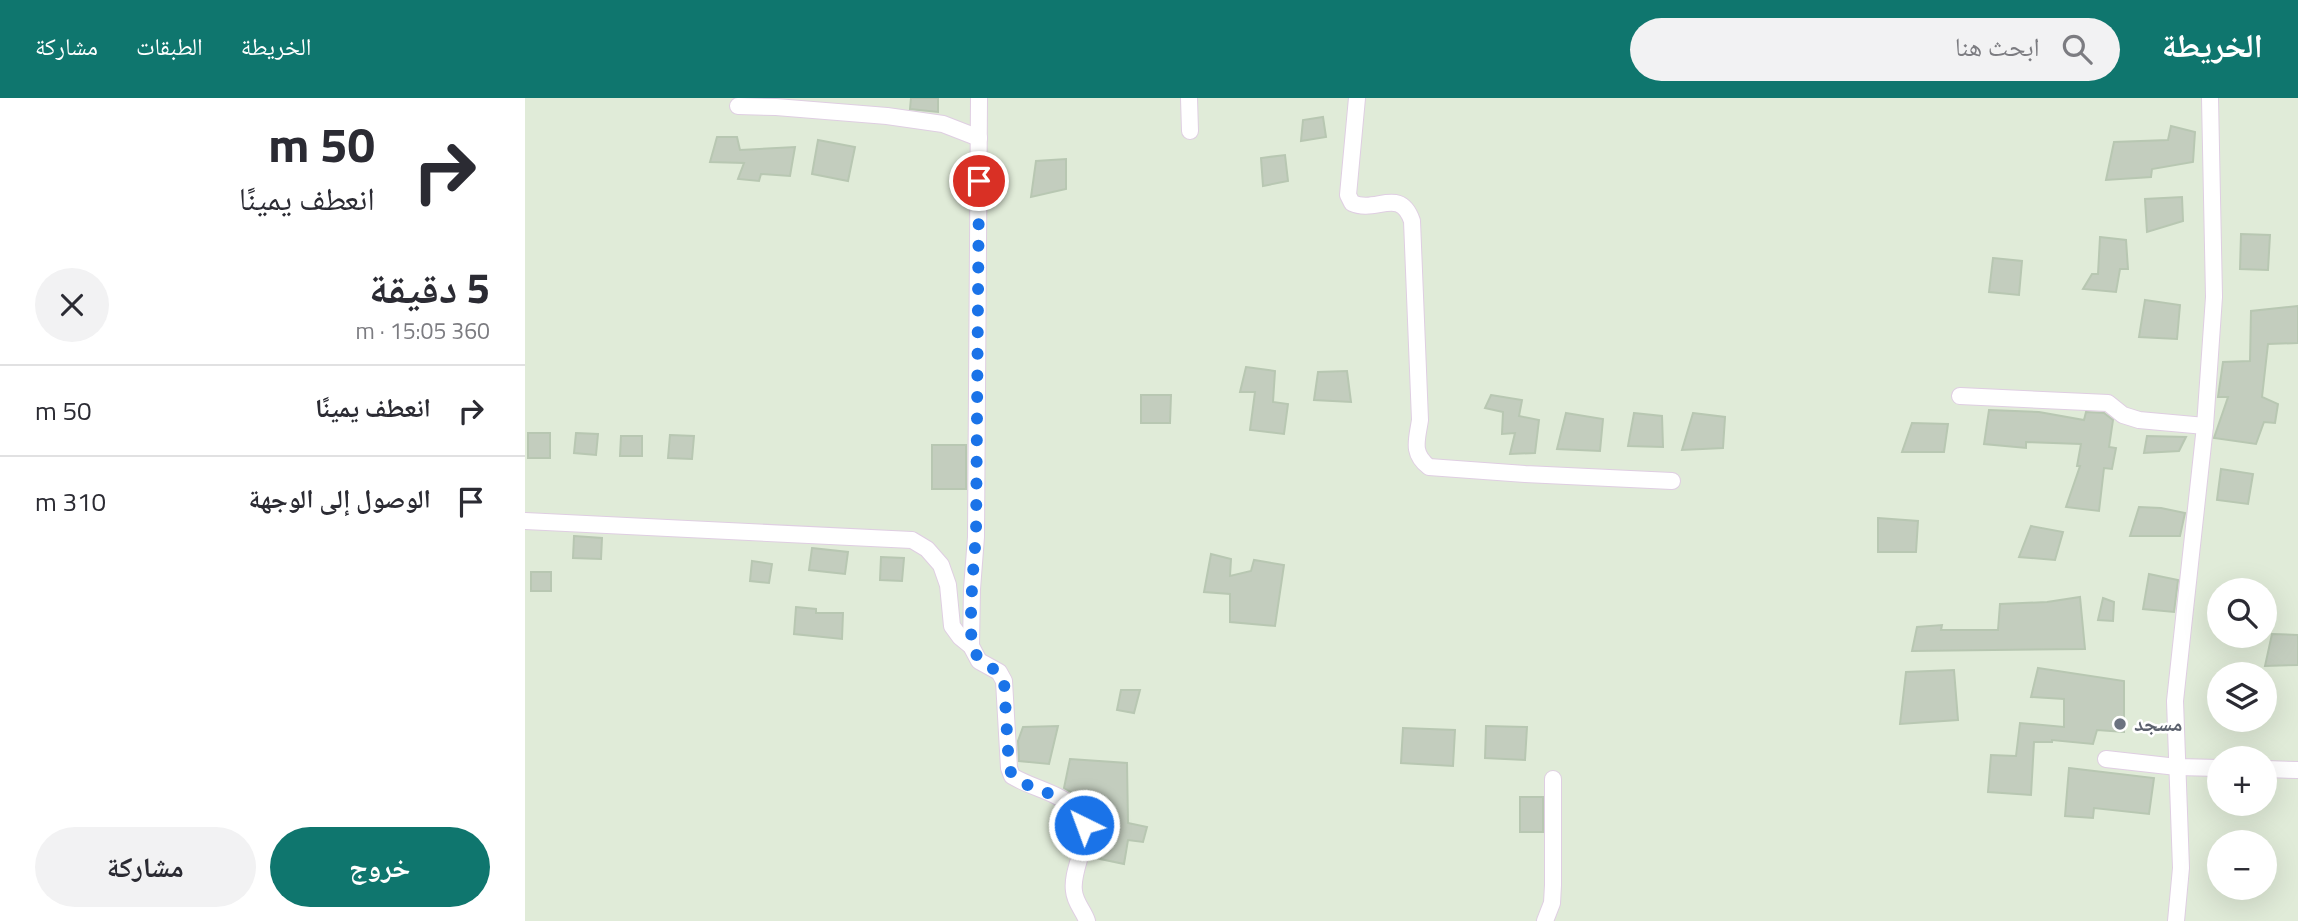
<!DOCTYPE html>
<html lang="ar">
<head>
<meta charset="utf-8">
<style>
	:root { --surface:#fff; --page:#f2f2f3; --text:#2b2b33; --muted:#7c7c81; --line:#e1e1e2; --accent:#0f766e }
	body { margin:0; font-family:"Titillium Web","Noto Naskh Arabic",sans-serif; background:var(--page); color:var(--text); direction:rtl; height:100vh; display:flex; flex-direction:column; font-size:26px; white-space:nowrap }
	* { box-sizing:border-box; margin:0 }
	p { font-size:23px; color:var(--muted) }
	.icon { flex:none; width:38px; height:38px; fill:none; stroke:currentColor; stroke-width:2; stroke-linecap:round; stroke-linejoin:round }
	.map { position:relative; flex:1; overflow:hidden; direction:ltr }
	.sheet { display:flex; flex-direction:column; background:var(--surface); width:525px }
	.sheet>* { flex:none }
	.hud { background:#fff; color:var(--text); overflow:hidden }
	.buttons { position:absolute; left:1682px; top:480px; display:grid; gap:14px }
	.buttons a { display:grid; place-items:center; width:70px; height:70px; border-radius:50%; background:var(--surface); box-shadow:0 7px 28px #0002; font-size:35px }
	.pin { position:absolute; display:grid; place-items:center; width:60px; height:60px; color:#fff; margin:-30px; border:4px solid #fff; border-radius:50%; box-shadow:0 2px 7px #0007 }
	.me { position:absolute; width:77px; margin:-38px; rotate:318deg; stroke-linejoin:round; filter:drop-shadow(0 0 5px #0008) }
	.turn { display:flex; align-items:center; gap:24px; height:147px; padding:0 35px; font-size:32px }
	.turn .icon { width:91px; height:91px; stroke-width:2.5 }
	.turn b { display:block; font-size:49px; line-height:60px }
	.round { display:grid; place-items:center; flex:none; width:74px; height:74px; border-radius:37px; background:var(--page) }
	.head { display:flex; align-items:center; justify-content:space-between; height:119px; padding:0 35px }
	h1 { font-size:42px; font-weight:700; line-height:52px }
	.action { display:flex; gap:14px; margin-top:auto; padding:14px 35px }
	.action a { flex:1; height:80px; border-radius:42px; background:var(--accent); color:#fff; font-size:28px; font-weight:700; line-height:80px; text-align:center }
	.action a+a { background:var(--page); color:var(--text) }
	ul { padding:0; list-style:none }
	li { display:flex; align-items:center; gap:21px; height:91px; padding:0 35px; border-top:2px solid var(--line) }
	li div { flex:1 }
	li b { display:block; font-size:26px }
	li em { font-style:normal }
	header { display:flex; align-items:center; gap:42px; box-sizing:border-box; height:98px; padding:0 35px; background:var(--accent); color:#fff }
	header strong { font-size:33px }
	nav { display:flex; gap:38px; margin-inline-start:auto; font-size:24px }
	.search { width:490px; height:63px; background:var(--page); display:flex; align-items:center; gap:18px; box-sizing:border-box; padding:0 24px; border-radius:38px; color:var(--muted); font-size:26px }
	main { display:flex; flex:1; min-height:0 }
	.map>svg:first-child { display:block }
</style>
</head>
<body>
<header>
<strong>الخريطة</strong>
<div class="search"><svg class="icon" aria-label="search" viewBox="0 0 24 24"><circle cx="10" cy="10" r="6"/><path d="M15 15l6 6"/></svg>ابحث هنا</div>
<nav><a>الخريطة</a><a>الطبقات</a><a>مشاركة</a></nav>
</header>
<main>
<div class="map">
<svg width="1773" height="823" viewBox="0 0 1773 823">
	<rect width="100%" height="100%" fill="#e0ebd8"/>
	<g fill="#c3cdbe" stroke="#b8c7b2" stroke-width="2">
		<polygon points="386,0 413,0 413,14 385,11"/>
		<polygon points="798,19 801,39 776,43 778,22"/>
		<polygon points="1646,28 1670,34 1668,64 1627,71 1626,79 1581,82 1589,44 1643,42"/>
		<polygon points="192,39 212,39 215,52 270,49 265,78 236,76 234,83 213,81 219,65 185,64"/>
		<polygon points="293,42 330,49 323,83 287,76"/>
		<polygon points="760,57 763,83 738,88 736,60"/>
		<polygon points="541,61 541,91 506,99 511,63"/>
		<polygon points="1657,99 1658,123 1622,134 1620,101"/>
		<polygon points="1716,136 1745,137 1743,172 1715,171"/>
		<polygon points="1575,139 1601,142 1603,171 1595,171 1591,194 1558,191 1567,176 1573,176"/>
		<polygon points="1468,160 1497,163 1494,197 1464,194"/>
		<polygon points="1620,202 1655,207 1652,241 1614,239"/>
		<polygon points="1773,208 1773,245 1743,246 1737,299 1753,306 1750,325 1739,324 1731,346 1689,340 1703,299 1693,299 1698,264 1725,263 1726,213"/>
		<polygon points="721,269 750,273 748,304 763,306 759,336 725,332 730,294 715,294"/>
		<polygon points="822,273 826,304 789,302 793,274"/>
		<polygon points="616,297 646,297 645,325 616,325"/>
		<polygon points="966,297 997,302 994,318 1014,322 1010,355 985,356 990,335 977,336 978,314 960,310"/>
		<polygon points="1464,312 1514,314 1559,322 1561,314 1579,315 1588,322 1584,349 1591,350 1587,371 1579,370 1574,413 1541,409 1555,368 1552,368 1556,346 1501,344 1501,350 1459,346"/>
		<polygon points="1041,315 1078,321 1075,353 1032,351"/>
		<polygon points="1109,315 1137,318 1138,349 1103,348"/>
		<polygon points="1168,315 1200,319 1198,350 1157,352"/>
		<polygon points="1387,325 1423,326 1419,354 1377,354"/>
		<rect x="3" y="335" width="22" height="25"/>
		<polygon points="51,335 73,336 71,357 49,355"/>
		<polygon points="145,337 169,338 167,361 143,360"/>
		<polygon points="96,338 117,338 117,358 95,358"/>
		<polygon points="1622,338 1661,339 1654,353 1619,355"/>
		<rect x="407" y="347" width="34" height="44"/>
		<polygon points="1696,371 1728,376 1723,406 1692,402"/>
		<polygon points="1614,409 1636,410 1660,415 1655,438 1605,438"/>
		<polygon points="1353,420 1393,423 1391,454 1353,454"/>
		<polygon points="1506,428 1538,434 1530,462 1494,459"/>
		<polygon points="49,438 77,440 76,461 48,460"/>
		<polygon points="287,450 323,454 320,476 284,472"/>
		<polygon points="686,456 706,461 705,478 726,473 729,462 759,467 750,528 705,524 705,496 679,494"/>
		<polygon points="356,459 379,460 377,483 355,482"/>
		<polygon points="227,463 247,466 244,485 225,483"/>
		<rect x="6" y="474" width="20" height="19"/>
		<polygon points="1624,476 1653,482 1649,514 1618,511"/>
		<polygon points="1555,499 1560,551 1387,553 1392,529 1417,527 1416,532 1473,532 1475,506 1522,504"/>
		<polygon points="1578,500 1589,504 1588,523 1573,522"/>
		<polygon points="271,509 291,511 291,515 318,515 317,541 269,536"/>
		<polygon points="1747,536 1773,537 1773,567 1740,568"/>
		<polygon points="1513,570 1599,583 1599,634 1572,632 1568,646 1527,642 1527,644 1509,644 1506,697 1463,694 1466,657 1491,658 1495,625 1539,629 1539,601 1506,599"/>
		<polygon points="1429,572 1433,622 1375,626 1381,574"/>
		<polygon points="596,592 615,592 609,615 592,612"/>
		<polygon points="533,628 524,666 494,663 493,643 498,629"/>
		<polygon points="961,628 1002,629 1000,662 960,660"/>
		<polygon points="878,630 930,632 928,668 876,665"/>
		<polygon points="545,661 602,665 603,725 622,729 618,744 603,742 599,766 566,759 581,739 573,738 585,708 560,706 560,696 551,697 539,690"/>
		<polygon points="1544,670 1629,680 1624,716 1569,710 1568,720 1540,718"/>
		<rect x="995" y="699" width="23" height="35"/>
	</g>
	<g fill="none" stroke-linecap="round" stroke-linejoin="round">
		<defs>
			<g id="minor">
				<polyline points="664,0 665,33"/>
				<path d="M832 0 823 97 827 105C851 116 875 88 887 123L895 322C892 342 886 355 904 369L1000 376 1147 383"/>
				<polyline points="213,8 251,9 362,18 418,26 454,40"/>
				<polyline points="1435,298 1583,305 1598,317 1614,322 1680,328"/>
				<path d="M0 423 387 442 402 451 416 467 423 487 427 528 435 539 446 548 454 563 474 574 479 583 484 670 487 678C507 690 532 694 550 710 575 732 545 767 549 793 550 805 559 813 562 823"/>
				<polyline points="446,548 447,491 451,439 454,0"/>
				<polyline points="1581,661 1652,669 1694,670"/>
				<polyline points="1740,671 1773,672"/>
				<polyline points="1020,823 1027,805 1028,787 1028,681"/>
				<polyline points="1651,823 1656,770 1650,603 1680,328 1689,199 1685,0"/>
			</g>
		</defs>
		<use href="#minor" stroke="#dfcee2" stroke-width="18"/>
		<use href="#minor" stroke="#fff" stroke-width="16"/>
	</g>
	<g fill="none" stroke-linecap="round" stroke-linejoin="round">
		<path stroke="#1a73e8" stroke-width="12" stroke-dasharray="0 21.6" d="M454 83 451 439C449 458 442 540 449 553 457 568 470 567 479 583L484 670C493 696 549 690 559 727"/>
	</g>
	<circle fill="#6b7280" stroke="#fff" stroke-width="2.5" cx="1595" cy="626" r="7"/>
	<g text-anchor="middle" stroke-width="5" stroke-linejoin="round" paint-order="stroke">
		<g font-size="21" font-weight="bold" fill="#5b616d" stroke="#fff" text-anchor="start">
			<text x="1609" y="633">مسجد</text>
		</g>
	</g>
</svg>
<div class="buttons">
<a><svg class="icon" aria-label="search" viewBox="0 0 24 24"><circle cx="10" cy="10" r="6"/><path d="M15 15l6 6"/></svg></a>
<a><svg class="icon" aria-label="layers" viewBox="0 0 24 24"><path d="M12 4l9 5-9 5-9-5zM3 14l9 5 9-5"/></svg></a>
<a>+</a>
<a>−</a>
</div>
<div class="pin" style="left:454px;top:83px;background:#d93025"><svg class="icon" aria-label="arrive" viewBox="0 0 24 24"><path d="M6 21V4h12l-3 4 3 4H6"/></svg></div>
<svg class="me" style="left:559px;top:727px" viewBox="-20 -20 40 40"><circle r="17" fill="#1a73e8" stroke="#fff" stroke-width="3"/><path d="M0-11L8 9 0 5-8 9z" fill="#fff"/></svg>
</div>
<section class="sheet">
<div class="hud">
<div class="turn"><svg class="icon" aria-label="right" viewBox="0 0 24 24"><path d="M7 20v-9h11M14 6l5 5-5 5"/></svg><div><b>50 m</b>انعطف يمينًا</div></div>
</div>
<div class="head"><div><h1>5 دقيقة</h1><p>360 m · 15:05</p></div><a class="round"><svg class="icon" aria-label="close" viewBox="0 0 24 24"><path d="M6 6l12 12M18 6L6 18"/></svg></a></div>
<ul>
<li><svg class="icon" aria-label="right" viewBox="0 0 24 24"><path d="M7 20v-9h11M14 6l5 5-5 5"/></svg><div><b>انعطف يمينًا</b></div><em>50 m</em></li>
<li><svg class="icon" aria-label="arrive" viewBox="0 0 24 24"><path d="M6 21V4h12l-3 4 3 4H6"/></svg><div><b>الوصول إلى الوجهة</b></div><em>310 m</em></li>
</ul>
<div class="action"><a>خروج</a><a>مشاركة</a></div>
</section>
</main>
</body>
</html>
